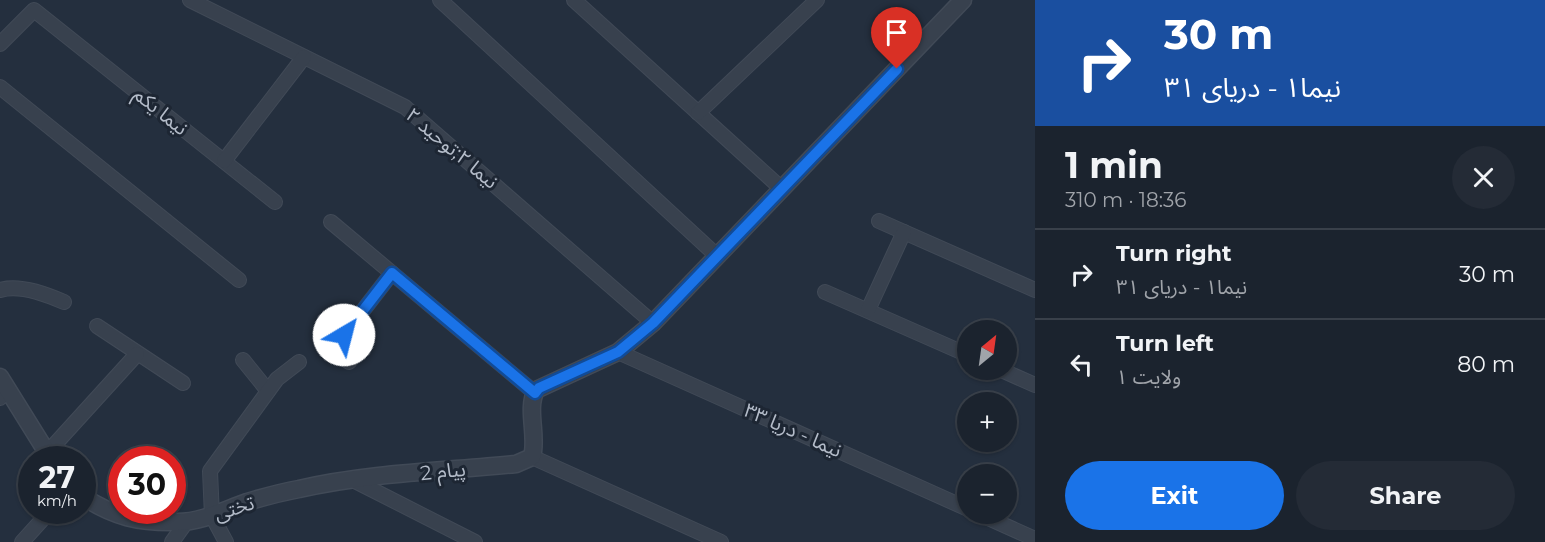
<!DOCTYPE html>
<html lang="en">
<head>
<meta charset="utf-8">
<style>
	:root { --surface:#1b232e; --page:#242b36; --text:#f1f3f6; --muted:#a0a4aa; --line:#39404a; --accent:#1a73e8 }
	body { margin:0; font-family:Montserrat,"Noto Sans Arabic",sans-serif; background:var(--page); color:var(--text); height:100vh; display:flex; flex-direction:column; font-size:22px; white-space:nowrap }
	* { box-sizing:border-box; margin:0 }
	p { font-size:20px; color:var(--muted) }
	.icon { flex:none; width:33px; height:33px; fill:none; stroke:currentColor; stroke-width:2; stroke-linecap:round; stroke-linejoin:round }
	.map { position:relative; flex:1; overflow:hidden }
	.panel { display:flex; flex-direction:column; background:var(--surface); width:510px }
	.panel>* { flex:none }
	.top-card { background:#1a4fa0; color:#fff; overflow:hidden }
	.needle { width:39px; rotate:29deg }
	.tools { position:absolute; left:957px; top:320px; display:grid; gap:12px }
	.tools a { display:grid; place-items:center; width:60px; height:60px; border-radius:50%; background:var(--surface); box-shadow:0 2px 4px #0004,0 0 0 2px var(--line); font-size:30px }
	.speed { position:absolute; left:18px; top:446px; display:flex; gap:12px; font-size:30px; font-weight:700; text-align:center }
	.speed>* { display:grid; place-content:center; width:78px; height:78px; border-radius:50%; background:var(--surface); box-shadow:0 2px 4px #0004,0 0 0 2px var(--line); line-height:1 }
	.speed small { font-size:15px; font-weight:400 }
	.speed .limit { border:9px solid #d22; background:#fff; color:#111 }
	.pin { position:absolute; display:grid; place-items:center; width:51px; height:51px; color:#fff; margin:-62px -26px; border-radius:50% 50% 50% 0; rotate:-45deg; box-shadow:0 0 6px #0007 }
	.pin .icon { rotate:45deg }
	.me { position:absolute; width:66px; margin:-33px; rotate:37deg; stroke-linejoin:round; filter:drop-shadow(0 0 4px #0008) }
	.turn { display:flex; align-items:center; gap:21px; height:126px; padding:0 30px; font-size:27px }
	.turn .icon { width:78px; height:78px; stroke-width:2.5 }
	.turn b { display:block; font-size:42px; line-height:51px }
	.round { display:grid; place-items:center; flex:none; width:63px; height:63px; border-radius:32px; background:var(--page) }
	.headline { display:flex; align-items:center; justify-content:space-between; height:102px; padding:0 30px }
	h1 { font-size:36px; font-weight:700; line-height:45px }
	.cta { display:flex; gap:12px; margin-top:auto; padding:12px 30px }
	.cta a { flex:1; height:69px; border-radius:36px; background:var(--accent); color:#fff; font-size:24px; font-weight:700; line-height:69px; text-align:center }
	.cta a+a { background:var(--page); color:var(--text) }
	ul { padding:0; list-style:none }
	li { display:flex; align-items:center; gap:18px; height:90px; padding:0 30px; border-top:2px solid var(--line) }
	li div { flex:1 }
	li b { display:block; font-size:22px }
	li em { font-style:normal }
	main { display:flex; flex:1; min-height:0 }
	.map>svg:first-child { display:block }
</style>
</head>
<body>
<main>
<div class="map">
<svg width="1035" height="542" viewBox="0 0 1035 542">
	<rect width="100%" height="100%" fill="#242f3e"/>
	<g fill="none" stroke-linecap="round" stroke-linejoin="round">
		<defs>
			<g id="minor">
				<polyline points="190,0 405,107 653,323"/>
				<polyline points="440,0 717,256"/>
				<polyline points="574,0 782,189"/>
				<polyline points="0,44 34,10 275,202"/>
				<polyline points="0,87 239,280"/>
				<polyline points="698,113 817,0"/>
				<polyline points="224,161 304,57"/>
				<polyline points="879,221 1035,290"/>
				<polyline points="331,222 535,393"/>
				<path d="M0 290C19 284 46 294 64 302"/>
				<polyline points="825,292 968,355"/>
				<polyline points="868,310 904,232"/>
				<polyline points="97,326 183,383"/>
				<polyline points="618,352 968,509"/>
				<polyline points="243,360 268,391"/>
				<polyline points="349,362 358,351 344,335 392,273"/>
				<polyline points="999,369 1035,385"/>
				<polyline points="0,398 8,389"/>
				<polyline points="47,453 137,354"/>
				<polyline points="532,457 721,542"/>
				<polyline points="353,480 475,542"/>
				<polyline points="977,513 1035,539"/>
				<polyline points="22,542 51,510"/>
				<polyline points="172,542 187,521"/>
				<polyline points="226,542 212,516 210,471 277,379 299,362"/>
			</g>
			<g id="tertiary">
				<polyline points="0,377 51,459"/>
				<path d="M82 496C114 517 139 523 177 522 202 522 224 510 247 502 264 497 282 492 299 489 368 473 446 471 516 464L532 457C538 436 526 409 536 390L618 352 653 323 963 0"/>
			</g>
		</defs>
		<use href="#minor" stroke="#414a57" stroke-width="16"/>
		<use href="#tertiary" stroke="#414a57" stroke-width="19"/>
		<use href="#minor" stroke="#38414e" stroke-width="14"/>
		<use href="#tertiary" stroke="#38414e" stroke-width="16"/>
	</g>
	<g fill="none" stroke-linecap="round" stroke-linejoin="round">
		<defs>
			<polyline id="route" points="344,335 392,273 535,393 539,388 618,352 653,323 897,69"/>
		</defs>
		<use href="#route" stroke="#114b97" stroke-width="15"/>
		<use href="#route" stroke="#1a73e8" stroke-width="10"/>
	</g>
	<g text-anchor="middle" stroke-width="6" stroke-linejoin="round" paint-order="stroke">
		<g font-size="20" fill="#b4bcc9" stroke="#1d2633">
			<text transform="translate(161 111) rotate(39)" y="7">نیما یکم</text>
			<text transform="translate(452 148) rotate(40)" y="7">نیما ۲;توحید ۲</text>
			<text transform="translate(793 430) rotate(24)" y="7">نیما - دریا ۳۳</text>
			<text transform="translate(443 471) rotate(-6)" y="7">پیام 2</text>
			<text transform="translate(234 508) rotate(-18)" y="7">تختی</text>
		</g>
	</g>
</svg>
<div class="tools">
<a><svg class="needle" viewBox="-14 -14 28 28"><path d="M0-13l5 13h-10z" fill="#e53935"/><path d="M0 13l5-13h-10z" fill="#a0a4aa"/></svg></a>
<a>+</a>
<a>−</a>
</div>
<div class="speed"><div>27<small>km/h</small></div><div class="limit">30</div></div>
<div class="pin" style="left:897px;top:69px;background:#d93025"><svg class="icon" aria-label="arrive" viewBox="0 0 24 24"><path d="M6 21V4h12l-3 4 3 4H6"/></svg></div>
<svg class="me" style="left:344px;top:335px" viewBox="-20 -20 40 40"><circle r="19" fill="#fff"/><path d="M0-13L10 11 0 6-10 11z" fill="#1a73e8"/></svg>
</div>
<section class="panel">
<div class="top-card">
<div class="turn"><svg class="icon" aria-label="right" viewBox="0 0 24 24"><path d="M7 20v-9h11M14 6l5 5-5 5"/></svg><div><b>30 m</b>نیما۱ - دریای ۳۱</div></div>
</div>
<div class="headline"><div><h1>1 min</h1><p>310 m · 18:36</p></div><a class="round"><svg class="icon" aria-label="close" viewBox="0 0 24 24"><path d="M6 6l12 12M18 6L6 18"/></svg></a></div>
<ul>
<li><svg class="icon" aria-label="right" viewBox="0 0 24 24"><path d="M7 20v-9h11M14 6l5 5-5 5"/></svg><div><b>Turn right</b><p>نیما۱ - دریای ۳۱</p></div><em>30 m</em></li>
<li><svg class="icon" aria-label="left" viewBox="0 0 24 24"><path d="M17 20v-9H6M10 6l-5 5 5 5"/></svg><div><b>Turn left</b><p>ولایت ۱</p></div><em>80 m</em></li>
</ul>
<div class="cta"><a>Exit</a><a>Share</a></div>
</section>
</main>
</body>
</html>
